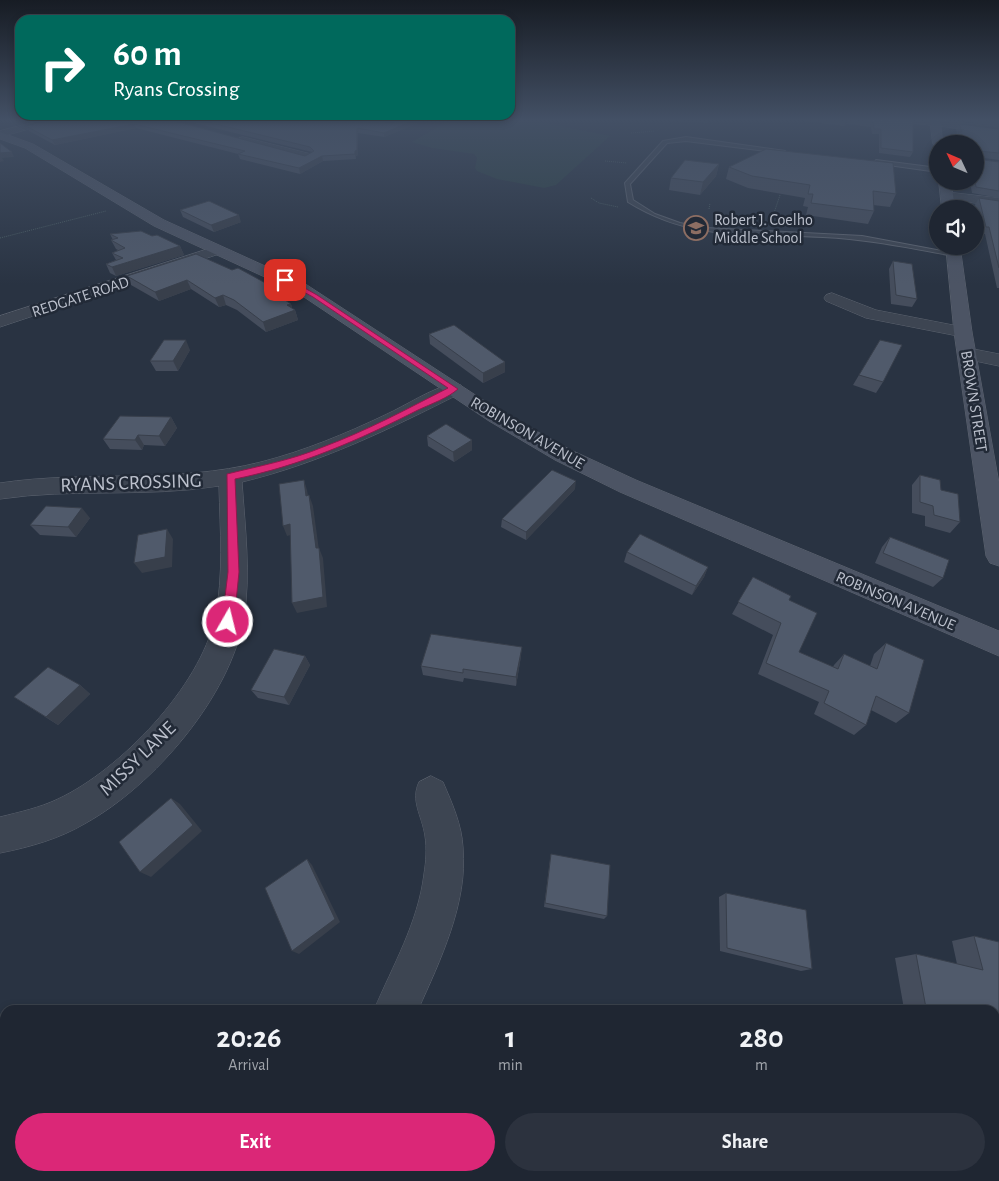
<!DOCTYPE html>
<html lang="en">
<head>
<meta charset="utf-8">
<style>
	:root { --surface:#1f2632; --page:#2c323e; --text:#f1f3f6; --muted:#a1a5ac; --line:#3c434d; --accent:#db2777 }
	body { margin:0; font-family:"Alegreya Sans",sans-serif; background:var(--page); color:var(--text); height:100vh; display:flex; flex-direction:column; font-size:19px; white-space:nowrap }
	* { box-sizing:border-box; margin:0 }
	p { font-size:16px; color:var(--muted) }
	.icon { flex:none; width:28px; height:28px; fill:none; stroke:currentColor; stroke-width:2; stroke-linecap:round; stroke-linejoin:round }
	.map { position:relative; flex:1; overflow:hidden }
	.side { position:absolute; left:0px; top:1005px; width:1000px; height:176px; display:flex; flex-direction:column; background:var(--surface); border-radius:15px 15px 0 0; box-shadow:0 2px 8px #0003,0 0 0 1px var(--line) }
	.side>* { flex:none }
	.top-card { position:absolute; left:15px; top:15px; width:500px; height:105px; border-radius:15px; box-shadow:0 2px 8px #0003,0 0 0 1px var(--line); background:#00695c; color:#fff; overflow:hidden }
	.needle { width:32px; rotate:314deg }
	.fabs { position:absolute; left:929px; top:135px; display:grid; gap:10px }
	.fabs a { display:grid; place-items:center; width:55px; height:55px; border-radius:50%; background:var(--surface); box-shadow:0 2px 8px #0003,0 0 0 1px var(--line); font-size:25px }
	.pin { position:absolute; display:grid; place-items:center; width:42px; height:42px; color:#fff; margin:-21px; border-radius:10px; box-shadow:0 2px 8px #0006 }
	.me { position:absolute; width:55px; margin:-28px; rotate:8deg; stroke-linejoin:round; filter:drop-shadow(0 0 4px #0008) }
	.turn { display:flex; align-items:center; gap:18px; height:105px; padding:0 15px; font-size:22px }
	.turn .icon { width:65px; height:65px; stroke-width:2.5 }
	.turn b { display:block; font-size:35px; line-height:42px }
	.eta { display:flex; justify-content:space-evenly; align-items:center; height:85px; text-align:center }
	.eta b { font-size:30px; font-weight:700; line-height:35px }
	.primary-button { display:flex; gap:10px; margin-top:auto; padding:10px 15px }
	.primary-button a { flex:1; height:58px; border-radius:30px; background:var(--accent); color:#fff; font-size:20px; font-weight:700; line-height:58px; text-align:center }
	.primary-button a+a { background:var(--page); color:var(--text) }
	.map>svg:first-child { display:block }
</style>
</head>
<body>
<div class="map">
<svg width="999" height="1181" viewBox="0 0 999 1181">
	<rect width="100%" height="100%" fill="#293342"/>
	<polygon fill="#2c4144" points="452,119 525,119 610,136 556,185 544,188 497,179 477,171 475,168 477,158 474,154 432,148 412,142"/>
	<g fill="none" stroke-linecap="round" stroke-linejoin="round">
		<polygon fill="#404f6a" fill-rule="evenodd" points="663,119 708,122 709,123 646,119"/>
		<defs>
			<g id="lane">
				<path d="M686 137 785 151 782 153 686 141 667 143 630 184 633 200 655 214 680 223 706 228 862 236 958 254 954 256C910 248 867 239 823 237 751 233 692 242 628 202L625 183 663 141Z"/>
				<polygon points="876,160 938,168 938,172 874,163"/>
			</g>
			<g id="street">
				<polygon points="47,119 65,119 0,137 0,131"/>
				<polygon points="365,119 385,119 398,124 393,127"/>
				<polygon points="898,119 931,119 999,127 999,133 903,122"/>
				<polygon points="243,137 311,154 313,156 307,159 239,142 239,138"/>
				<polygon points="947,192 999,198 999,206 943,199 941,196"/>
				<polygon points="217,246 222,247 224,250 222,253 0,327 0,316"/>
				<polygon points="832,293 876,310 963,327 969,328 972,332 969,336 963,337 866,318 826,301 824,298 826,295"/>
				<polygon points="968,348 999,354 999,366 961,358 959,354 961,350"/>
				<path d="M454 383 461 385 464 389 461 393C390 429 320 463 242 482 245 527 251 573 244 618 230 697 154 785 86 823 59 839 30 847 0 853V817C20 812 39 808 58 799 120 770 200 687 215 618 224 575 220 530 219 486 146 498 73 488 0 499V483C87 470 175 484 261 462 304 451 345 434 385 415 407 405 430 389 454 383Z"/>
				<path d="M431 776 443 782C452 803 462 825 463 848 468 903 440 961 418 1010H374C393 965 418 923 424 874 426 861 427 849 425 836 422 815 410 801 419 782Z"/>
				<polygon points="995,1127 999,1128 999,1176 995,1175"/>
				<polygon points="292,1176 342,1176 340,1181 290,1181"/>
			</g>
			<g id="secondary">
				<polygon points="930,119 940,119 943,144 938,144 938,147 933,144"/>
				<polygon points="0,132 33,144 164,220 307,285 503,413 571,450 636,480 999,631 999,656 620,492 555,460 489,421 295,291 154,226 25,148 0,139"/>
				<polygon points="939,181 951,181 955,209 942,209"/>
				<polygon points="946,246 960,246 972,332 999,483 999,566 990,563 986,556 954,332"/>
			</g>
		</defs>
		<use href="#lane" stroke="#5c636f" stroke-width="2"/>
		<use href="#street" stroke="#5c636f" stroke-width="1"/>
		<use href="#secondary" stroke="#5c636f" stroke-width="1"/>
		<g stroke="#4b5e62" stroke-width="1" stroke-dasharray="1 1" stroke-linecap="butt">
			<polyline points="631,133 655,131"/>
			<polyline points="605,161 627,163"/>
			<polyline points="591,198 599,203 618,207"/>
			<polyline points="709,209 710,203"/>
			<polyline points="774,213 780,195"/>
			<polyline points="0,238 106,211"/>
		</g>
		<use href="#lane" fill="#3d4552" fill-rule="evenodd"/>
		<use href="#street" fill="#3d4552" fill-rule="evenodd"/>
		<use href="#secondary" fill="#4c5464" fill-rule="evenodd"/>
	</g>
	<g fill="#454d5c">
		<polygon points="8,119 38,119 17,125"/>
		<polygon points="167,119 305,156 312,152 178,119 375,119 392,124 395,121 390,119 428,119 384,137 358,133 358,155 356,156 356,159 323,161 300,174 240,159 238,154 136,128 55,145 29,131 26,126"/>
		<polygon points="798,119 908,119 913,152 910,157 879,153 879,134 872,134 871,127 847,124 844,126 798,120"/>
		<polygon points="956,119 999,119 999,127 956,120"/>
		<polygon points="959,124 999,129 999,160 977,157 976,159 999,162 999,198 972,193 970,181 975,181 975,144 958,144 955,137 957,133 956,130"/>
		<polygon points="719,164 716,176 700,195 669,190 671,178"/>
		<polygon points="729,167 896,194 890,207 873,205 874,211 868,224 806,215 808,207 803,206 805,198 748,188 726,179"/>
		<polygon points="979,198 999,201 999,288 997,288 985,234 982,234 975,205"/>
		<polygon points="180,210 241,222 214,232 183,217"/>
		<polygon points="110,234 152,236 180,246 184,255 116,276 110,273 106,264 116,260 112,253 118,250 116,249 111,240 113,240"/>
		<polygon points="893,261 917,299 912,307 891,304 889,269"/>
		<polygon points="232,270 271,286 272,291 291,304 292,308 295,310 298,320 266,332 237,310 226,305 219,307 191,289 159,301 131,285 127,276"/>
		<polygon points="429,334 505,362 505,372 483,383 430,344"/>
		<polygon points="190,350 178,371 156,371 150,361"/>
		<polygon points="859,375 883,382 876,393 853,385"/>
		<polygon points="171,417 177,428 165,446 144,445 142,450 110,449 103,439"/>
		<polygon points="427,436 472,440 472,450 454,462 428,446"/>
		<polygon points="920,475 941,490 960,522 950,533 925,526 925,516 912,513 912,485"/>
		<polygon points="575,489 526,540 501,527 502,519"/>
		<polygon points="90,518 76,537 40,535 30,525"/>
		<polygon points="890,537 943,578 933,587 875,563 882,547"/>
		<polygon points="627,552 708,567 704,577 692,595 624,562"/>
		<polygon points="753,577 789,600 799,652 833,667 834,665 844,654 870,666 874,654 886,643 909,713 896,723 871,710 866,725 854,735 814,714 819,702 758,674 773,635 732,614"/>
		<polygon points="305,656 310,665 289,705 258,698 251,690"/>
		<polygon points="521,656 516,686 464,678 463,682 423,675 421,666"/>
		<polygon points="80,685 90,694 58,725 14,697"/>
		<polygon points="551,854 607,916 604,919 544,907 550,860"/>
		<polygon points="726,893 812,969 801,971 720,951 719,897"/>
		<polygon points="974,936 999,942 999,1033 995,1032 995,1010 909,1010 904,1009 895,958 916,954 957,964 952,941"/>
	</g>
	<g fill="#383f4b">
		<polygon points="18,119 38,119 17,125 15,120"/>
		<polygon points="417,119 428,119 384,137 384,133"/>
		<polygon points="849,119 847,124 844,126 846,121"/>
		<polygon points="134,124 136,128 55,145 52,140"/>
		<polygon points="357,128 358,155 356,156 356,159 355,154"/>
		<polygon points="12,152 14,157 2,158 4,161 0,162 0,153"/>
		<polygon points="322,156 323,161 300,174 299,168"/>
		<polygon points="719,164 716,176 700,195 703,182"/>
		<polygon points="239,215 241,222 214,232 211,225"/>
		<polygon points="180,246 184,255 116,276 112,267"/>
		<polygon points="187,280 191,289 159,301 155,292"/>
		<polygon points="223,295 226,305 219,307 215,298"/>
		<polygon points="291,304 293,311 295,310 298,320 266,332 263,322 287,305"/>
		<polygon points="186,340 190,350 178,371 173,361"/>
		<polygon points="505,362 505,372 483,383 483,373"/>
		<polygon points="171,417 177,428 165,446 159,436"/>
		<polygon points="138,435 144,445 142,450 135,440"/>
		<polygon points="472,440 472,450 454,462 453,452"/>
		<polygon points="304,480 307,490 310,506 306,496"/>
		<polygon points="576,481 575,489 526,540 526,532"/>
		<polygon points="309,495 313,506 319,550 319,548 323,558 327,607 297,613 292,603 316,548"/>
		<polygon points="82,508 90,518 76,537 68,527"/>
		<polygon points="290,524 294,534 287,536 283,526"/>
		<polygon points="167,529 173,539 172,567 142,573 134,563"/>
		<polygon points="708,567 704,577 692,595 696,586"/>
		<polygon points="522,647 521,656 516,686 516,677"/>
		<polygon points="305,656 310,665 289,705 284,697"/>
		<polygon points="80,685 90,694 58,725 46,717"/>
		<polygon points="171,798 180,804 202,831 151,877 140,872"/>
		<polygon points="307,859 312,865 340,922 299,954 292,951"/>
		<polygon points="425,1176 430,1176 441,1181 425,1181 423,1180"/>
	</g>
	<g fill="#505a6b" stroke="#383f4b">
		<polygon points="52,119 167,119 305,156 314,151 310,147 195,119 375,119 392,124 398,119 417,119 384,133 357,128 357,150 355,151 355,154 322,156 299,168 238,154 245,151 134,124 52,140 26,126"/>
		<polygon points="832,119 849,119 846,121"/>
		<polygon points="851,119 913,120 913,152 881,148 881,129 874,129 873,122"/>
		<polygon points="959,124 999,129 999,153 978,151 976,159 999,162 999,191 976,187 975,181 975,144 963,144 958,132 962,132"/>
		<polygon points="0,143 12,152 0,153"/>
		<polygon points="766,149 893,163 896,194 873,191 874,211 811,203 813,194 808,194 810,185 752,176 729,167"/>
		<polygon points="685,160 719,164 703,182 671,178"/>
		<polygon points="979,198 999,201 999,268 989,227 986,227"/>
		<polygon points="209,201 239,215 211,225 180,210"/>
		<polygon points="141,231 152,236 157,235 180,246 112,267 106,264 123,258 112,253 125,248 111,240 118,238 110,234"/>
		<polygon points="196,254 232,270 238,268 271,286 267,288 291,304 287,305 295,310 263,322 234,300 223,295 215,298 187,280 155,292 127,276"/>
		<polygon points="893,261 912,264 917,299 896,295"/>
		<polygon points="454,325 505,362 483,373 429,334"/>
		<polygon points="164,340 186,340 173,361 150,361"/>
		<polygon points="880,340 902,345 883,382 859,375"/>
		<polygon points="120,416 171,417 159,436 138,435 135,440 103,439"/>
		<polygon points="446,424 472,440 453,452 427,436"/>
		<polygon points="552,470 576,481 526,532 502,519"/>
		<polygon points="920,475 940,480 941,490 958,494 960,522 934,515 933,506 920,502"/>
		<polygon points="304,480 306,496 309,495 316,548 319,548 323,597 292,603 290,524 283,526 279,484"/>
		<polygon points="46,506 82,508 68,527 30,525"/>
		<polygon points="167,529 165,557 134,563 138,535"/>
		<polygon points="640,534 708,567 696,586 627,552"/>
		<polygon points="890,537 949,560 943,578 883,553"/>
		<polygon points="753,577 791,596 789,600 817,613 799,652 838,669 844,654 877,669 886,643 924,660 909,713 876,696 866,725 824,703 829,691 766,663 781,623 738,602"/>
		<polygon points="431,634 522,647 516,677 463,669 463,673 421,666"/>
		<polygon points="274,649 305,656 284,697 251,690"/>
		<polygon points="48,667 80,685 46,717 14,697"/>
		<polygon points="171,798 193,825 140,872 119,842"/>
		<polygon points="551,854 610,865 607,916 545,903"/>
		<polygon points="307,859 335,919 292,951 265,888"/>
		<polygon points="726,893 806,910 812,969 727,948"/>
		<polygon points="974,936 999,942 999,1026 995,1025 995,1010 936,1010 926,1008 916,954 983,970"/>
		<polygon points="5,1124 5,1142 0,1134 0,1130"/>
	</g>
	<linearGradient id="sky" x2="0" y2="1"><stop stop-color="#171c24"/><stop offset="0.42" stop-color="#435065"/><stop offset="1" stop-color="#435065" stop-opacity="0"/></linearGradient>
	<rect width="999" height="285" fill="url(#sky)"/>
	<path fill="#db2777" stroke="#8e194d" d="M283 278H287L317 295 458 389C448 398 431 404 418 410 359 440 300 466 235 479L239 572 234 622 228 627 222 622 228 572 227 474C259 466 292 460 323 447 366 431 407 409 448 388L313 297 283 281Z"/>
	<defs>
		<symbol id="school-ring" viewBox="-11 -11 22 22"><circle r="9.5" fill="#222a37" stroke="#8d6e63" stroke-width="1.5"/><path d="M0-5L7-2L0 1L-7-2ZM-4 1L0 2.5L4 1V4Q0 6-4 4Z" fill="#8d6e63"/></symbol>
	</defs>
	<g fill-rule="evenodd">
		<use href="#school-ring" x="682" y="214" width="28" height="28"/>
	</g>
	<g text-anchor="middle" stroke-width="5" stroke-linejoin="round" paint-order="stroke">
		<g font-size="16" fill="#bbc0cc" stroke="#222a37" text-anchor="start">
			<text x="714" y="225">Robert J. Coelho<tspan x="714" dy="18">Middle School</tspan></text>
		</g>
		<g font-size="16" fill="#bbc0cc" stroke="#222a37">
			<text transform="translate(80 296) rotate(-18)" y="6">REDGATE ROAD</text>
			<text transform="translate(975 401) rotate(81)" y="6">BROWN STREET</text>
			<text transform="translate(528 432) rotate(30)" y="6">ROBINSON AVENUE</text>
			<text transform="translate(896 600) rotate(23)" y="6">ROBINSON AVENUE</text>
		</g>
		<g font-size="20" fill="#bbc0cc" stroke="#222a37">
			<text transform="translate(131 482) rotate(-2)" y="7">RYANS CROSSING</text>
			<text transform="translate(137 758) rotate(-44)" y="7">MISSY LANE</text>
		</g>
	</g>
</svg>
<div class="fabs">
<a><svg class="needle" viewBox="-14 -14 28 28"><path d="M0-13l5 13h-10z" fill="#e53935"/><path d="M0 13l5-13h-10z" fill="#a1a5ac"/></svg></a>
<a><svg class="icon" aria-label="sound" viewBox="0 0 24 24"><path d="M4 9h4l5-4v14l-5-4H4zM17 9q2 3 0 6"/></svg></a>
</div>
<div class="pin" style="left:285px;top:280px;background:#d93025"><svg class="icon" aria-label="arrive" viewBox="0 0 24 24"><path d="M6 21V4h12l-3 4 3 4H6"/></svg></div>
<svg class="me" style="left:228px;top:622px" viewBox="-20 -20 40 40"><circle r="17" fill="#db2777" stroke="#fff" stroke-width="3"/><path d="M0-11L8 9 0 5-8 9z" fill="#fff"/></svg>
<div class="top-card">
<div class="turn"><svg class="icon" aria-label="right" viewBox="0 0 24 24"><path d="M7 20v-9h11M14 6l5 5-5 5"/></svg><div><b>60 m</b>Ryans Crossing</div></div>
</div>
<section class="side">
<div class="eta">
<div><b>20:26</b><p>Arrival</p></div>
<div><b>1</b><p>min</p></div>
<div><b>280</b><p>m</p></div>
</div>
<div class="primary-button"><a>Exit</a><a>Share</a></div>
</section>
</div>
</body>
</html>
